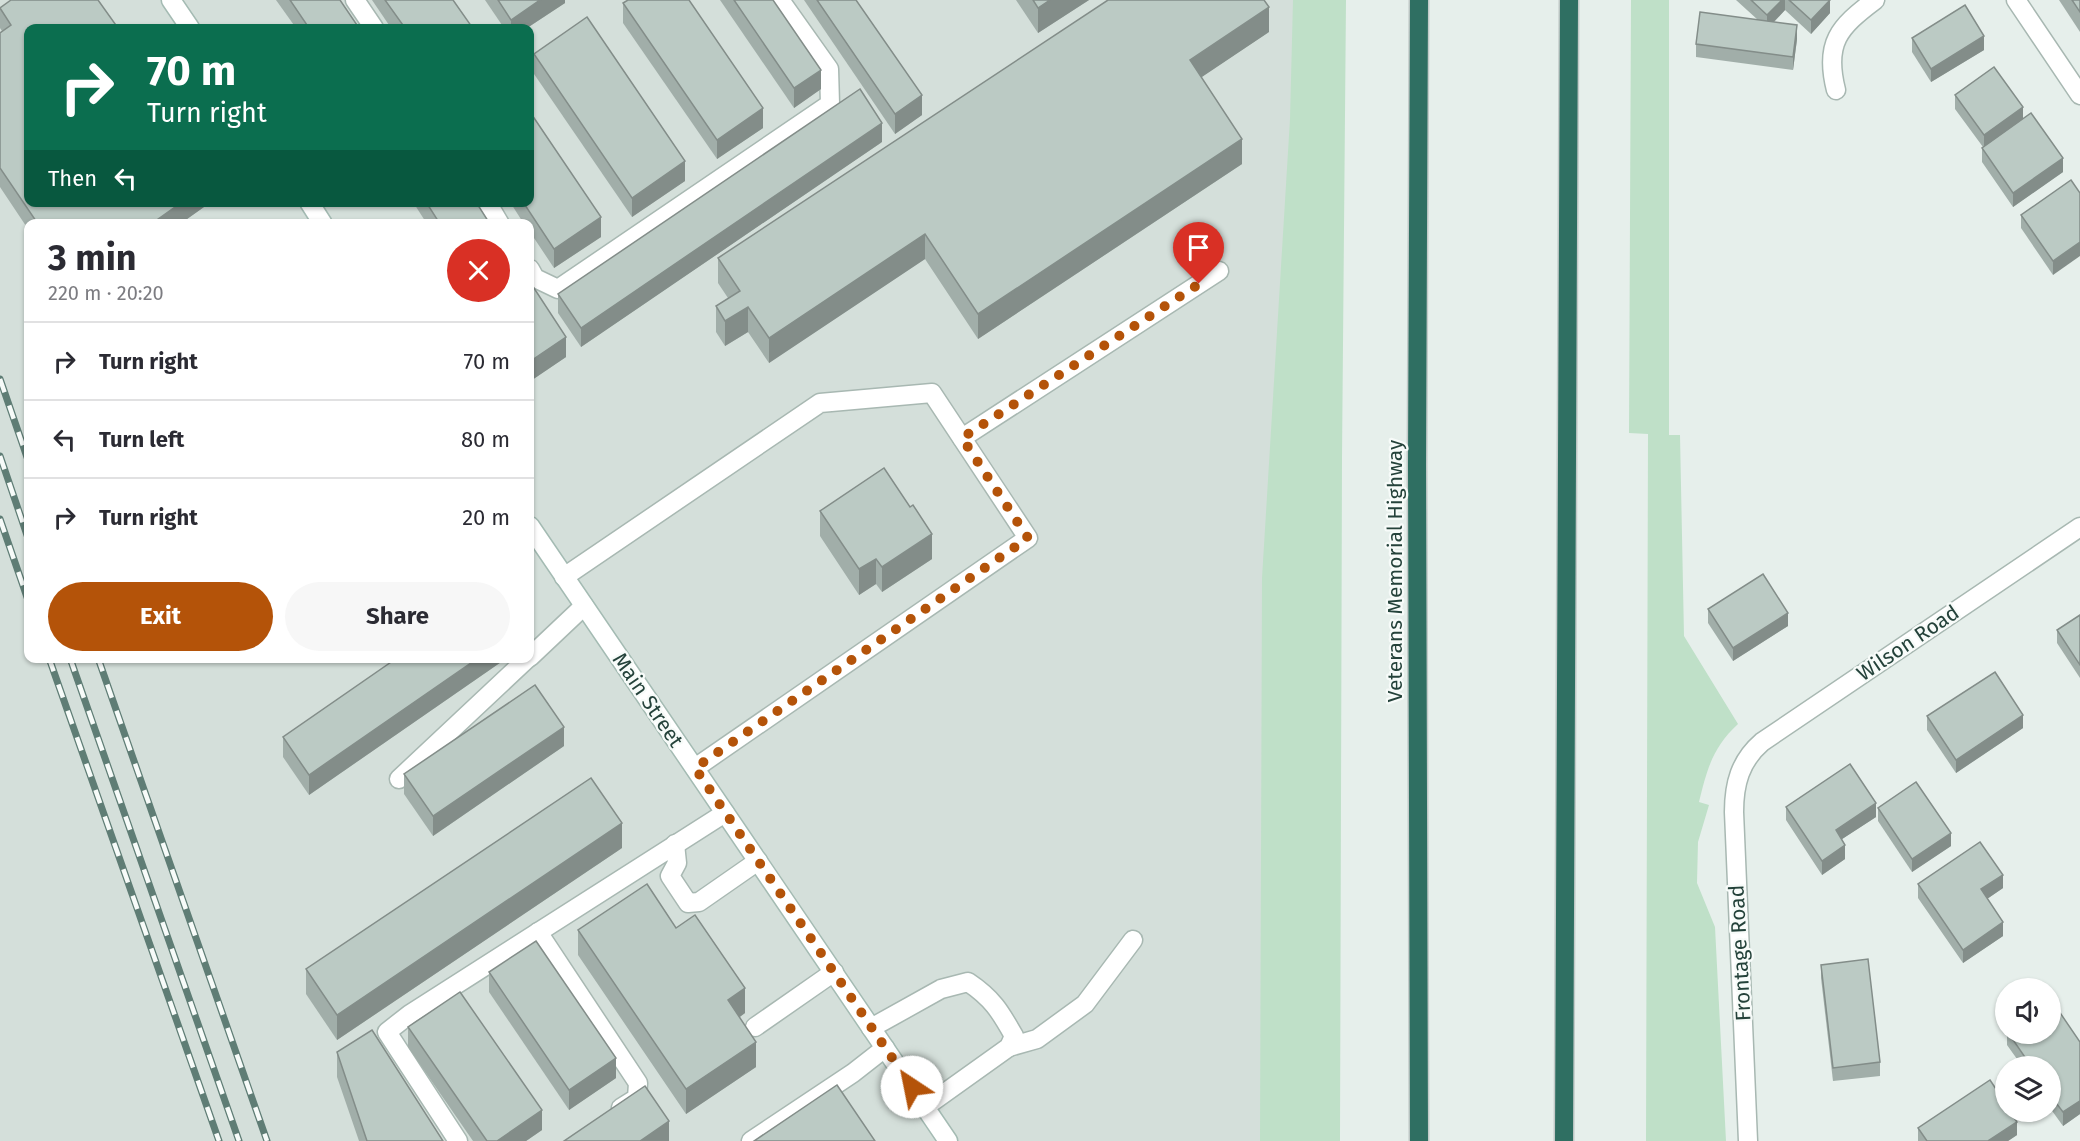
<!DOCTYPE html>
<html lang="en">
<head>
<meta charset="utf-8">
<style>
	:root { --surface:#fff; --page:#f7f7f7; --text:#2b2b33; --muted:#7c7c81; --line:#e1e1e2; --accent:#b45309 }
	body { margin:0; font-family:"Fira Sans",sans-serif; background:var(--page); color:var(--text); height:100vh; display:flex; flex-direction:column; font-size:22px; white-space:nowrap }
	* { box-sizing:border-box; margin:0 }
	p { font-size:20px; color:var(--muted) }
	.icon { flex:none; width:33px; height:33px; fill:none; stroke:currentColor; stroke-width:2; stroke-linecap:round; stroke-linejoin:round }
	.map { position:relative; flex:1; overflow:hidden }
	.side { position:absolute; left:24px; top:219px; width:510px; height:444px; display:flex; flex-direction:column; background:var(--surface); border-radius:12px; box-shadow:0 2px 4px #0004 }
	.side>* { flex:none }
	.banner { position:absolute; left:24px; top:24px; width:510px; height:183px; border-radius:12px; box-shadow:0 2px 4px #0004; background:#0b6e4f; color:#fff; overflow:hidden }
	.fabs { position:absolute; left:1995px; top:978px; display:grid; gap:12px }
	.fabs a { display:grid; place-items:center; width:66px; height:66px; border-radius:50%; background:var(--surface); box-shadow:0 2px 4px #0004; font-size:30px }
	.pin { position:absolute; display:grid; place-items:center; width:51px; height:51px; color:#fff; margin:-62px -26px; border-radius:50% 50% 50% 0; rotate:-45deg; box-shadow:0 0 6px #0007 }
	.pin .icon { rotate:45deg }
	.me { position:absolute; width:66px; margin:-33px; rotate:326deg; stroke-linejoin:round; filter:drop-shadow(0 0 4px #0008) }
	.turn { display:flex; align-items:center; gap:21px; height:126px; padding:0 24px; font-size:27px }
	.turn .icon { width:78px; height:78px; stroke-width:2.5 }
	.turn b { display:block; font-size:42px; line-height:51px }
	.then { display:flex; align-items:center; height:57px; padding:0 24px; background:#0003; gap:12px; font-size:22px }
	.round { display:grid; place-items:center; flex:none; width:63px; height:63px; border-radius:32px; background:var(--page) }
	.headline { display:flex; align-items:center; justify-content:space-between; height:102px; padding:0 24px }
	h1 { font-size:36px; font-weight:700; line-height:45px }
	.action { display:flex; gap:12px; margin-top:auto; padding:12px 24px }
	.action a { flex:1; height:69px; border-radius:36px; background:var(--accent); color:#fff; font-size:24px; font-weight:700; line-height:69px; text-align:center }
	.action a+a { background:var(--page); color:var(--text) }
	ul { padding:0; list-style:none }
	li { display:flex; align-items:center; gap:18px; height:78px; padding:0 24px; border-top:2px solid var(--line) }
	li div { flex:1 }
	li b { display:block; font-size:22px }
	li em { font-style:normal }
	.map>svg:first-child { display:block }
</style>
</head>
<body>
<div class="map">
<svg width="2080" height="1141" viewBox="0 0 2080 1141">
	<rect width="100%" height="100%" fill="#e6efeb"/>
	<path fill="#d4dfda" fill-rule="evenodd" d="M0 0H1333L1340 1141H0ZM28 28H530V202H28ZM28 224H530V658H28Z"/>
	<g fill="#bfe0c8">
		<polygon points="1293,0 1346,0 1342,459 1340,1141 1260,1141 1262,578 1290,119"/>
		<path d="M1631 0H1669V435H1680L1684 636 1738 724C1712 748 1707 770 1699 802L1709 805 1698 842 1697 883 1715 927 1726 1141H1646L1648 434 1629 433Z"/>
	</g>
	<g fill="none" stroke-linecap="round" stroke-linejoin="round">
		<defs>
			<g id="lane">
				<polyline points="355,0 374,28"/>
				<polyline points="487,202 500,224"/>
				<polyline points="530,269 535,278 558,289 830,104 829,69 780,0"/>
				<polyline points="962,438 1219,271"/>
				<polyline points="564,577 820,403 932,393 1028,538 695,768"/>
				<polyline points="530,657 584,606"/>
				<polyline points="399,779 528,658"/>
				<polyline points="675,844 677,863 670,876 688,903 699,902 758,861"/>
				<polyline points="538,932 638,1083 637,1098 621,1108"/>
				<polyline points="755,1027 834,972"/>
				<path d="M871 1028 941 989 968 982C992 998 1000 1011 1014 1036L1009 1047 925 1107"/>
				<polyline points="1009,1047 1037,1039 1085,1004 1133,940"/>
				<polyline points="458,1141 387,1032 410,1014 725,813"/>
				<polyline points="751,1141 853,1073 885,1048"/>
			</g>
			<g id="street">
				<polyline points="2016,0 2080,95"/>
				<path d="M1836 90C1824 43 1839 27 1875 0"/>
				<path d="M1748 1141 1734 812C1734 784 1740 761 1762 742L2080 527"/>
			</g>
			<g id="secondary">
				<polyline points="171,0 190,28"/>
				<polyline points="309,202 323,224"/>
				<polyline points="530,526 948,1141"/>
			</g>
			<g id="highway">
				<polyline points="1419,0 1417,464 1419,1141"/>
				<polyline points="1564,1141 1569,0"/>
			</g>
		</defs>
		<use href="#lane" stroke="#a8b8b2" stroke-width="21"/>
		<use href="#street" stroke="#a8b8b2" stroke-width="21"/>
		<use href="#secondary" stroke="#a4bbb3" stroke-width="21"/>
		<use href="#highway" stroke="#c2cac8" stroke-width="21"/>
		<use href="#lane" stroke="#fff" stroke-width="18"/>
		<use href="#street" stroke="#fff" stroke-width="18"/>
		<use href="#secondary" stroke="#fff" stroke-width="18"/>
		<use href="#highway" stroke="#2f6f62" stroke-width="18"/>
		<defs>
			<g id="rail">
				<polyline points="0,379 28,460"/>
				<polyline points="0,456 28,538"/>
				<polyline points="0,519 28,600"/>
				<polyline points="49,658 219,1141"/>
				<polyline points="70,658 239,1141"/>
				<polyline points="98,658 267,1141"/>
			</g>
		</defs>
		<use href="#rail" stroke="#5f7d75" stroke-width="7"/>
		<use href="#rail" stroke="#f7fbf9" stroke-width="4.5" stroke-dasharray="14" stroke-linecap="butt"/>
	</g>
	<g fill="#a1aea9">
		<polygon points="276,0 340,0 359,28 296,28"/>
		<polygon points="372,0 453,0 472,28 391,28"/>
		<polygon points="485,0 565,0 565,3 527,28 504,28"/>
		<polygon points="720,0 773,0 821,89 794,108"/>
		<polygon points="804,0 856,0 922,115 895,134"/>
		<polygon points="1016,0 1089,0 1038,33"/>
		<polygon points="1736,0 1830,0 1830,13 1811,34 1785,10 1774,22 1797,39 1793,70 1696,57 1696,44 1758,20"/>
		<polygon points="2059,0 2080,0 2080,32"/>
		<polygon points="623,3 763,128 717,159 623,23"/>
		<polygon points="0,8 211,202 180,224 28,224 28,229 0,187 0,33 2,31 0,28"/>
		<polygon points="1269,32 1201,77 1242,164 978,339 925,259 769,363 748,332 725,346 716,332 716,306 728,298 718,283 718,258"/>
		<polygon points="1912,38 1984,50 1931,82 1912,52"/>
		<polygon points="534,54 685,181 632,217 534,74"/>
		<polygon points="1955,95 2023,119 2063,172 2013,207 1982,162 1982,148 1983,147 1955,109"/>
		<polygon points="882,142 581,347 558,313 558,294"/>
		<polygon points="2071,180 2053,275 2021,228 2021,215"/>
		<polygon points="413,202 476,202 490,224 427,224"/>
		<polygon points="510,202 530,202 601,237 554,268 530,232 530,224 524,224"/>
		<polygon points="28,260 28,292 25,282 25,262"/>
		<polygon points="530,282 566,357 532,380 530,375"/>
		<polygon points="820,511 932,559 882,592 876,584 859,595 820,536"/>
		<polygon points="1708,609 1788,626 1733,661 1708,623"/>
		<polygon points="2080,615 2080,678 2057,643 2057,630"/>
		<polygon points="504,658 504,660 309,795 283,757 283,737"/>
		<polygon points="1927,716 2023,728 1956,773 1927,730"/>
		<polygon points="564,746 433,836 404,794 404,774"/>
		<polygon points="1786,807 1876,817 1842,839 1845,859 1822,875 1786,820"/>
		<polygon points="1878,808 1951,846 1912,872 1878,821"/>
		<polygon points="622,848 337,1040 306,994 306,969"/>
		<polygon points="1918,884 2003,888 1987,899 2003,936 1963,963 1918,898"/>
		<polygon points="676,928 745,1013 740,1017 756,1067 686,1114 578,955 578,930"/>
		<polygon points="1821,965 1880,1062 1880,1076 1833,1081 1821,978"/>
		<polygon points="489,972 616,1078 569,1110 489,992"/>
		<polygon points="408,1027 542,1130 526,1141 473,1141 408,1047"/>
		<polygon points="2007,1034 2050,1034 2080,1042 2080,1114 2063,1126 2050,1108 2050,1066 2022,1066 2007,1045"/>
		<polygon points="337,1052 443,1141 359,1141 337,1077"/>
		<polygon points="1918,1128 2017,1135 2008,1141 1918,1141"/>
	</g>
	<g fill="#838d89">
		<polygon points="540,0 565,0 565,3 527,28 511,28 511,20"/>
		<polygon points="1050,0 1089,0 1038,33 1038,8"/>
		<polygon points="1782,0 1785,0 1785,10 1767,29 1767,15"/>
		<polygon points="1830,0 1830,13 1811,34 1811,20"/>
		<polygon points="1269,7 1269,32 1190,85 1190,60"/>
		<polygon points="1797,25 1797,39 1793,70 1793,57"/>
		<polygon points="1984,36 1984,50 1931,82 1931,69"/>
		<polygon points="821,70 821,89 794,108 794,88"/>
		<polygon points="922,95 922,115 895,134 895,114"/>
		<polygon points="2023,107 2023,120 1984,148 1984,135"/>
		<polygon points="763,108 763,128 717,159 717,140"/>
		<polygon points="882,123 882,142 581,347 581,328"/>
		<polygon points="1242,139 1242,164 978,339 978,314"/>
		<polygon points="2063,158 2063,172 2013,207 2013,193"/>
		<polygon points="685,161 685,181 632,217 632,198"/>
		<polygon points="182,202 211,202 180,224 151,224"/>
		<polygon points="601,217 601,237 554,268 554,249"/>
		<polygon points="925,234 925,259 769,363 769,338"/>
		<polygon points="2080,242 2080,256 2053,275 2053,261"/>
		<polygon points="748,307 748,332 725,346 725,321"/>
		<polygon points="566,337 566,357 532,380 532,360"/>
		<polygon points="932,534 932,559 882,592 882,567"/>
		<polygon points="876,559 876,584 859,595 859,569"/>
		<polygon points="1788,613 1788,626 1733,661 1733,648"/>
		<polygon points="478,658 504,658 504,660 309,795 309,775"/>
		<polygon points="2023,715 2023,728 1956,773 1956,760"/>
		<polygon points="564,727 564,746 433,836 433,816"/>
		<polygon points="1876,803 1876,817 1836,843 1836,830"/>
		<polygon points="622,823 622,848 337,1040 337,1015"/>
		<polygon points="1951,833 1951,846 1912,872 1912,859"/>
		<polygon points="1845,845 1845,859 1822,875 1822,861"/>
		<polygon points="2003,875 2003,888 1981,903 1981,889"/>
		<polygon points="2003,922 2003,936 1963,963 1963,950"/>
		<polygon points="745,988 745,1013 728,1025 728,1000"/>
		<polygon points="756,1042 756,1067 686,1114 686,1089"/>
		<polygon points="616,1058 616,1078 569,1110 569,1090"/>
		<polygon points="2080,1101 2080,1114 2063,1126 2063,1112"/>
		<polygon points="542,1110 542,1130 526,1141 497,1141"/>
		<polygon points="669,1121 669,1141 640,1141"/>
		<polygon points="2017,1122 2017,1135 2008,1141 1988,1141"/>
	</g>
	<g fill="#bbcac4" stroke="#838d89" stroke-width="1.5">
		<polygon points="11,0 98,0 118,28 28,28 28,202 182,202 151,224 38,224 0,168 0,33 11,25 0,8"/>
		<polygon points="290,0 340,0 359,28 309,28"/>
		<polygon points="385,0 453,0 472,27 469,28 405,28"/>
		<polygon points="498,0 540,0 511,20"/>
		<polygon points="628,0 689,0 763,108 717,140 623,3"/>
		<polygon points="734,0 773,0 821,70 794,88"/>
		<polygon points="817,0 856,0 922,95 895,114"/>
		<polygon points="1033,0 1050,0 1038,8"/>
		<polygon points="1108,0 1264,0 1269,7 1190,60 1242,139 978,314 925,234 769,338 748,307 725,321 716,306 740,291 718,258"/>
		<polygon points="1751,0 1782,0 1767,15"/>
		<polygon points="1789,0 1830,0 1811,20"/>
		<polygon points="2072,0 2080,0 2080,12"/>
		<polygon points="1965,5 1984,36 1931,69 1912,38"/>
		<polygon points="1700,12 1797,25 1793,57 1696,44"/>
		<polygon points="587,17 685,161 632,198 534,54"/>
		<polygon points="1994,67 2023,107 1984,135 1955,95"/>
		<polygon points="860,89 882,123 581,328 558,294"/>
		<polygon points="530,112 601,217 554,249 523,202 530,202"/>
		<polygon points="2031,113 2063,158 2013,193 1982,148"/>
		<polygon points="2071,180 2080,193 2080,242 2053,261 2021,215"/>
		<polygon points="426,202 476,202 490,224 440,224"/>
		<polygon points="28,260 28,272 25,262"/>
		<polygon points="530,282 566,337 532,360 530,356"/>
		<polygon points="884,468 910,507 913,505 932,534 882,567 876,559 859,569 820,511"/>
		<polygon points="1763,574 1788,613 1733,648 1708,609"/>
		<polygon points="2080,615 2080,665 2057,630"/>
		<polygon points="397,658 478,658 309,775 283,737"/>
		<polygon points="1995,672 2023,715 1956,760 1927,716"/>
		<polygon points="535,685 564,727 433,816 404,774"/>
		<polygon points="1850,764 1876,803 1836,830 1845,845 1822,861 1786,807"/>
		<polygon points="591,778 622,823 337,1015 306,969"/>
		<polygon points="1916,782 1951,833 1912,859 1878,808"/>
		<polygon points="1980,842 2003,875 1981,889 2003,922 1963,950 1918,884"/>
		<polygon points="647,884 676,928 695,915 745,988 728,1000 756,1042 686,1089 578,930"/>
		<polygon points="536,941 616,1058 569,1090 489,972"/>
		<polygon points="1868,959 1880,1062 1833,1068 1821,965"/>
		<polygon points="460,992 542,1110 497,1141 487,1141 408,1027"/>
		<polygon points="2052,1001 2080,1042 2080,1101 2063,1112 2050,1095 2050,1066 2031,1066 2009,1034 2050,1034 2050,1002"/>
		<polygon points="372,1030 443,1141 367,1141 337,1052"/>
		<polygon points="1990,1080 2006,1104 2006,1112 2010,1112 2017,1122 1988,1141 1927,1141 1918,1128"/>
		<polygon points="837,1085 875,1141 754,1141"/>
		<polygon points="645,1086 669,1121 640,1141 564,1141"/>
	</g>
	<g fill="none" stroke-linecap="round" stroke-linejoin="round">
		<polyline stroke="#b45309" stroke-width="10" stroke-dasharray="0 18" points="912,1087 695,768 1028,538 962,438 1199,284"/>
	</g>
	<g text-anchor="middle" stroke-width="4.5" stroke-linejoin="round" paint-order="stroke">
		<g font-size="21" fill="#24423a" stroke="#f7fbf9">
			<text transform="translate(1395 571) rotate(-90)" y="7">Veterans Memorial Highway</text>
			<text transform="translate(1908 643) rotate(-34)" y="7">Wilson Road</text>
			<text transform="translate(648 700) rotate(56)" y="7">Main Street</text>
			<text transform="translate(1740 953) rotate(-93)" y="7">Frontage Road</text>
		</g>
	</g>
</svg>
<div class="fabs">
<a><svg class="icon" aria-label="sound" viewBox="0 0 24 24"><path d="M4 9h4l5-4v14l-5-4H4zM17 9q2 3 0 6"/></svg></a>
<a><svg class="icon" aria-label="layers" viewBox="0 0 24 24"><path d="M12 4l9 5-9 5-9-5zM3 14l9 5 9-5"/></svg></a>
</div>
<div class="pin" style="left:1199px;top:284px;background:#d93025"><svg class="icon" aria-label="arrive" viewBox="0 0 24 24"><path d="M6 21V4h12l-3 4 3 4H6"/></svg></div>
<svg class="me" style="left:912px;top:1087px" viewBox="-20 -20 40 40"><circle r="19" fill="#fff"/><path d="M0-13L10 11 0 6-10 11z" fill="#b45309"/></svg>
<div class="banner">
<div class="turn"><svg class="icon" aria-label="right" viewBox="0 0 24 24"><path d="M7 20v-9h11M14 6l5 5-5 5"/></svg><div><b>70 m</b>Turn right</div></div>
<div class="then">Then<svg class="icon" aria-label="left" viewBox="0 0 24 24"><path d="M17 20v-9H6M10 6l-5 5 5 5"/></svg></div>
</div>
<section class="side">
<div class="headline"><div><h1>3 min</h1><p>220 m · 20:20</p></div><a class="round" style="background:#d93025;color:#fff"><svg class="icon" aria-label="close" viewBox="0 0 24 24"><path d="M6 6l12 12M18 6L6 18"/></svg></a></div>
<ul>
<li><svg class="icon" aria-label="right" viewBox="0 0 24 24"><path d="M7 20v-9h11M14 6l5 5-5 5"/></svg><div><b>Turn right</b></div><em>70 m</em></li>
<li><svg class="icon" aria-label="left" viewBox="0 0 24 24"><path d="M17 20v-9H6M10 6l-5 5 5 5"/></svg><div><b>Turn left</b></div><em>80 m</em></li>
<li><svg class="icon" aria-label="right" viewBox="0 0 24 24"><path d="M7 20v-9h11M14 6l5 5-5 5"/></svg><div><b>Turn right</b></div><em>20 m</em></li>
</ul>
<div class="action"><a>Exit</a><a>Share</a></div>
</section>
</div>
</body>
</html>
